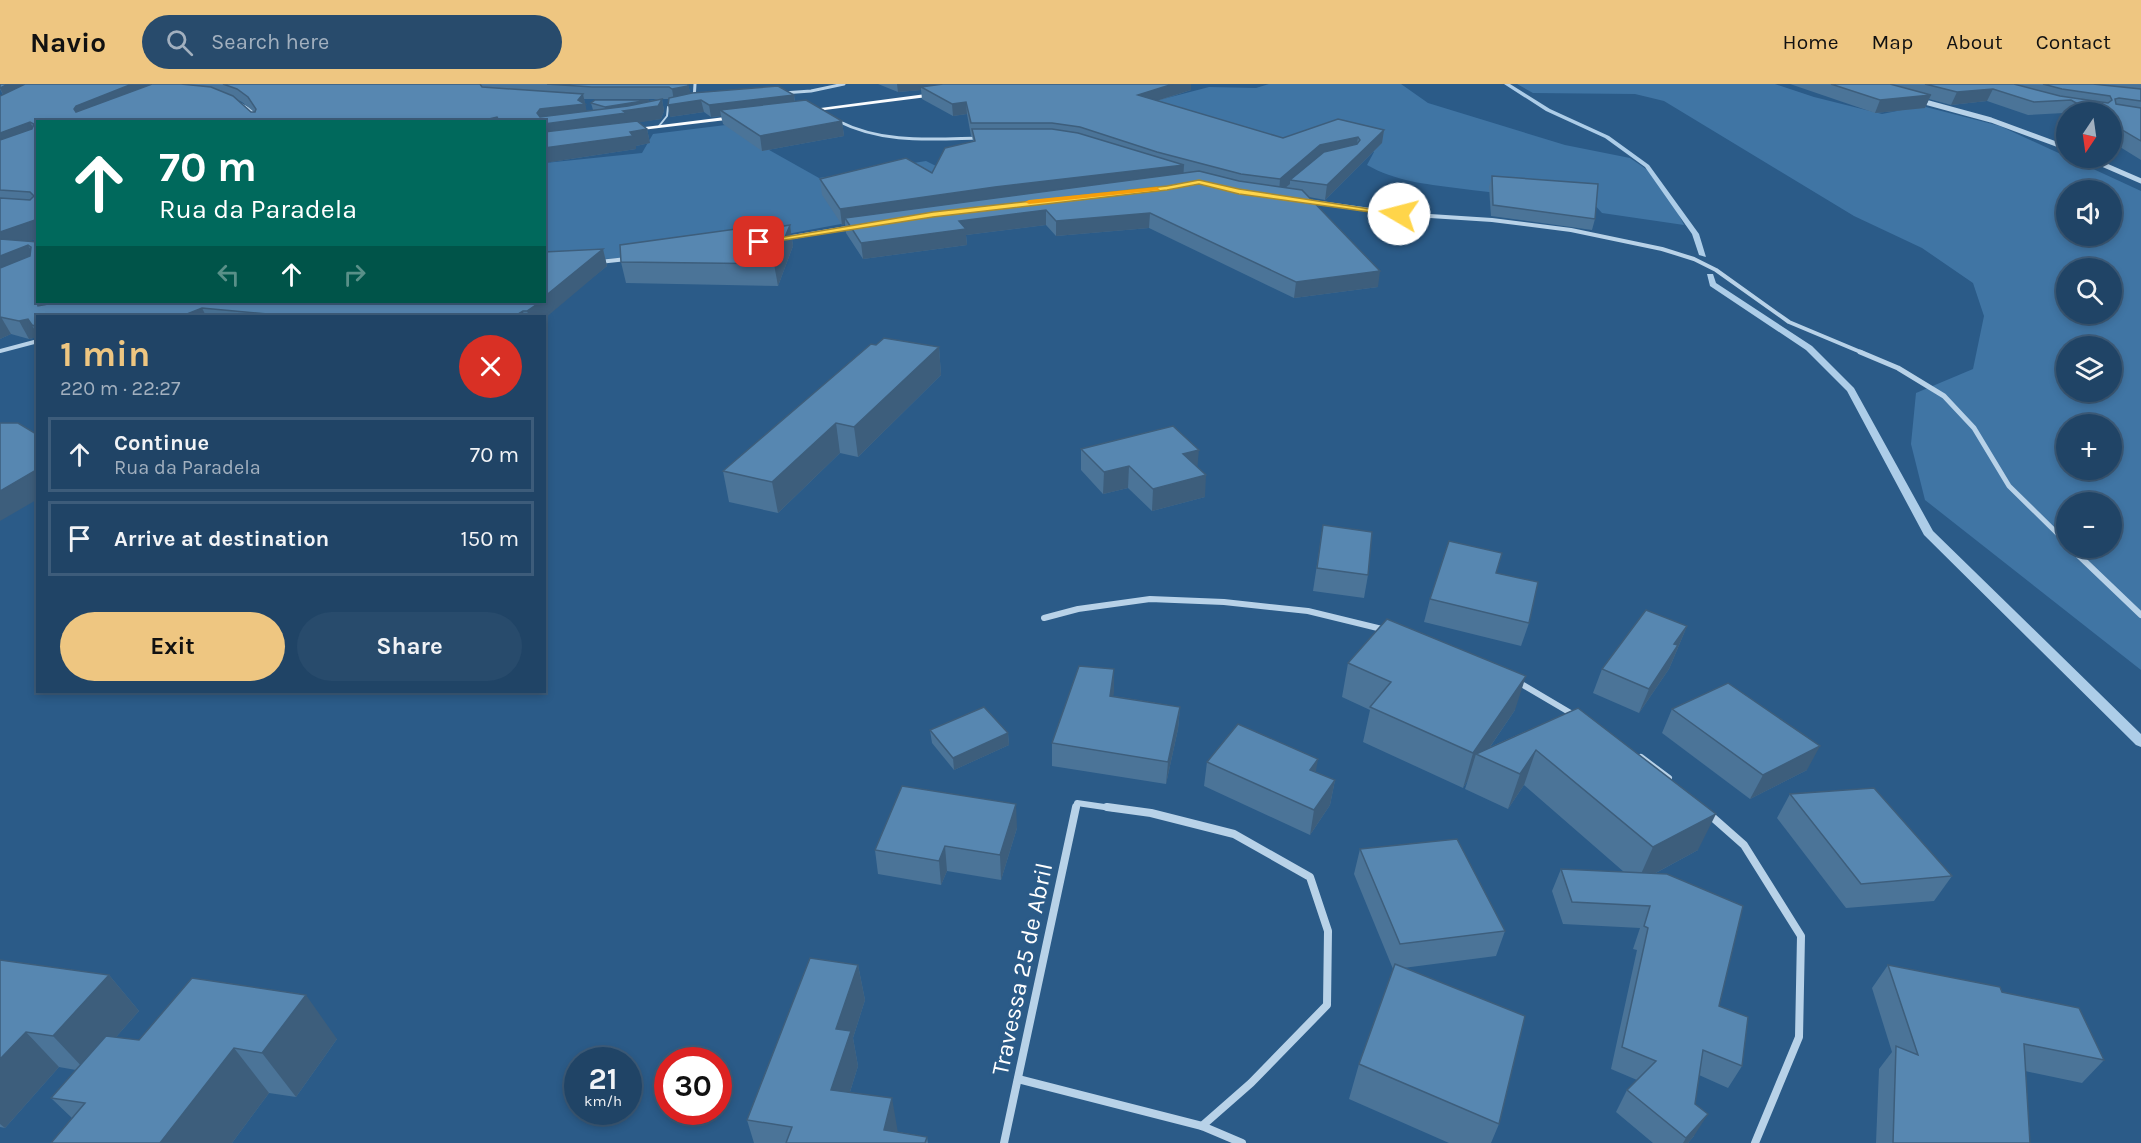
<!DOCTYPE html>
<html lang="en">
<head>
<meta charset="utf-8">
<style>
	:root { --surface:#204466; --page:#284b6c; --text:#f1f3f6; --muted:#a2b0bf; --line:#3d5c7a; --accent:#eec681 }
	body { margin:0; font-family:Karla,sans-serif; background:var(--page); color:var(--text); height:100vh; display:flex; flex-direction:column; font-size:22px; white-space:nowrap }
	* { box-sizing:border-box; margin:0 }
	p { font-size:20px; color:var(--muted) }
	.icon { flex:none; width:33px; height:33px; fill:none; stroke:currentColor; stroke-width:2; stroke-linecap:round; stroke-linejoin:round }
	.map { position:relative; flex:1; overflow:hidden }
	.details { position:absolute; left:36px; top:231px; width:510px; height:378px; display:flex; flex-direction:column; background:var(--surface); border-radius:0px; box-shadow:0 3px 9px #0003,0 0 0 2px var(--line) }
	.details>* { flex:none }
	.top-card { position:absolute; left:36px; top:36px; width:510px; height:183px; border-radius:0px; box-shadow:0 3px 9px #0003,0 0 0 2px var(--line); background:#00695c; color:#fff; overflow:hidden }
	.needle { width:39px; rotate:193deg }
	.controls { position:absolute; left:2056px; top:18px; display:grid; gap:12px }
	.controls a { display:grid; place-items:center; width:66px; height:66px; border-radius:50%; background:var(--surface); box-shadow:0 3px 9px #0003,0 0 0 2px var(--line); font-size:30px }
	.speed { position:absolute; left:564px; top:963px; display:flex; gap:12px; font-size:30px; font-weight:700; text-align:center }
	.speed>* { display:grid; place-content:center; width:78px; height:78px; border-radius:50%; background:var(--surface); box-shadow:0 3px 9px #0003,0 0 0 2px var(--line); line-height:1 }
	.speed small { font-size:15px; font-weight:400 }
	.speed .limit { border:9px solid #d22; background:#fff; color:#111 }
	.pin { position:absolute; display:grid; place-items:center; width:51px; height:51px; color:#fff; margin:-26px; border-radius:12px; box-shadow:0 3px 9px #0006 }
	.me { position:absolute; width:66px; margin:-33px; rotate:278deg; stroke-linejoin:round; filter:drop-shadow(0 0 4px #0008) }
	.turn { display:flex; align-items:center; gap:21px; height:126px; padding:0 24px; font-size:27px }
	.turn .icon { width:78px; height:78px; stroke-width:2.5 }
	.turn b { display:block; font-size:42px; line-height:51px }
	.lanes { display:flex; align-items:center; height:57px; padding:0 24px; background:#0003; justify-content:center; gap:30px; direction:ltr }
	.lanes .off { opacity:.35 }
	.round { display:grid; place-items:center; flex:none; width:63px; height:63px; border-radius:32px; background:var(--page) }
	.headline { display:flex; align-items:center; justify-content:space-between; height:102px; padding:0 24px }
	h1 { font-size:36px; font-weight:700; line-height:45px; color:var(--accent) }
	.button { display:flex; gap:12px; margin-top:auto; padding:12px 24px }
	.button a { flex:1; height:69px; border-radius:36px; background:var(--accent); color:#111; font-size:24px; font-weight:700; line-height:69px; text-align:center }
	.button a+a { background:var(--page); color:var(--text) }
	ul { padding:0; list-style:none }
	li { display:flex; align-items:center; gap:18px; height:75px; margin:0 12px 9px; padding:0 12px; border:3px solid var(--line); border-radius:0px }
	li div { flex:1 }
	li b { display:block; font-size:22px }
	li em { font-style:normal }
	header { display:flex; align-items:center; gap:36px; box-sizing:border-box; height:84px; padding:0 30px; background:var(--accent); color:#111 }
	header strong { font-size:28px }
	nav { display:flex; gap:33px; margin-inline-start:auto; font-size:21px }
	.search { width:420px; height:54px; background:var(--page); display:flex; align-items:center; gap:15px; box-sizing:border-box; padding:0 21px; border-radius:33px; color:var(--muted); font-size:22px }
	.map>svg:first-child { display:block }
</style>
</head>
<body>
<header>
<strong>Navio</strong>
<div class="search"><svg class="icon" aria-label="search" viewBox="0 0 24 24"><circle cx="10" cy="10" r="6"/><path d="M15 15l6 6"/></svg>Search here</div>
<nav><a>Home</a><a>Map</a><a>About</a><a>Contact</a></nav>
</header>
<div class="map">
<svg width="2141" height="1059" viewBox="0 0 2141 1059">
	<rect width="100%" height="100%" fill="#2b5b88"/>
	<g fill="#4075a4" fill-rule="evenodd">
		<path d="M1269 0H1401L1428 19 1565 61 1630 74 1652 89 1669 112 1684 141 1602 129 1591 117C1546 113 1501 110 1456 104 1425 100 1395 97 1367 81L1374 68 1367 62 1285 71 1148 19 1209 3 1256 4Z"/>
		<path d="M1517 0H1775L1814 13 1882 30 1922 22 2000 42 2141 107V586L1925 416 1911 360 1916 309 1973 285 1984 232 1973 199 1922 164 1854 132 1664 17 1635 10 1533 9ZM2067 106H2112V152H2067ZM2067 184H2112V230H2067ZM2067 262H2112V308H2067ZM2067 340H2112V386H2067ZM2067 418H2112V464H2067Z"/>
		<polygon points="782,34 753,57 819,94 926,77 994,111 823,110 873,134 680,170 545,179 545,79 642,69 653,50"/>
	</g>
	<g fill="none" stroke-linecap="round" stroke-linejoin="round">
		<g fill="#adcde8" fill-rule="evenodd">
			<polygon points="1504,0 1510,0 1550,25 1609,52 1649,81 1699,150 1706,173 1699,171 1692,150 1645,83 1605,54 1546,27"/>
			<polygon points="1707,190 1713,190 1716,199 1812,262 1854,304 1933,447 2141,650 2141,663 2136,661 1924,451 1847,307 1806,266 1710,202"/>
		</g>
		<polyline stroke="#b8d2e8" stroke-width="2" points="659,42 667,32 668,23"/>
		<g stroke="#b8d2e8" stroke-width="3">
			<polyline points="783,9 811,7 844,0"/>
			<polyline points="694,16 695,0"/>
			<polyline points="240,20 251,26 258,38"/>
			<path d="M838 37C883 60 931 55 980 54"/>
			<polyline points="1306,117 1309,117"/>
		</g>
		<g stroke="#b8d2e8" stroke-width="4">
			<polyline points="1306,117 1399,130 1492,136 1571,146 1662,165 1694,175 1716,186 1789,238 1863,269"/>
			<polyline points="786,154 853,143"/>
			<polyline points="599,178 627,175"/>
			<polyline points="0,267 38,257"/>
		</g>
		<g stroke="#b8d2e8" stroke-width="5">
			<polyline points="1860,268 1898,284 1944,312 1974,344 2009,402 2067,459"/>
			<polyline points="2071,464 2074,467"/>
		</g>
		<g stroke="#b8d2e8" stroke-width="6">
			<polyline points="2073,466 2141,531"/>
			<polyline points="1044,534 1078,525 1150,515 1224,518 1308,527 1386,546"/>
			<polyline points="1518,598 1574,631"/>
			<polyline points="1641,673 1669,694"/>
			<polyline points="1076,725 1077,719 1118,725"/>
		</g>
		<g stroke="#b8d2e8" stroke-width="8">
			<polyline points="1107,723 1151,729 1234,750 1310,793 1328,847 1327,921 1251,999 1202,1042"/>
			<polyline points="1710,731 1744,761 1801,852 1799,953 1755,1059"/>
			<polyline points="1018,995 1202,1042 1242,1059"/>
			<polyline points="1004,1059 1076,723"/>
		</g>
		<g stroke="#b8d2e8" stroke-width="5">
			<polyline points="1914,15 1991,36 2067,64"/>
			<polyline points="2088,74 2141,97"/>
		</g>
		<g fill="#fafcfe" fill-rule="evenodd">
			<polygon points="941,8 943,11 801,29 798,27"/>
			<polygon points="741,31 743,34 625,48 621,46"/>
		</g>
	</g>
	<g fill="#4b7498" fill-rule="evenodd">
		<path d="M0 0H688L690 9 794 11 795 18 842 37 844 52 762 67 723 40 721 32 711 33 704 28 670 33 669 15H662L664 27 661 35 638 38 647 45 650 59 636 62V65L544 79V38H38V154L29 157 38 158V218H544L603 165 607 182 544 232H38V253L29 255 11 250 0 255V12L3 11 0 5ZM584 15H658L649 17 591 19 593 26 586 27ZM238 16 242 18 254 28H251Z"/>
		<polygon points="878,0 1191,0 1191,6 1158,17 1283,54 1384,46 1382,59 1325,116 1309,113 1378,203 1294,214 1149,144 1056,152 1046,141 966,151 967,161 863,175 846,149 845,140 842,141 822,111 820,95 932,89 973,57 972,52 971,52 967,30 953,32 922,15 921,6 898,8"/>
		<polygon points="1790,0 2141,0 2141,76 2112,58 2112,28 2067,28 2067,30 2064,29 2028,31 1987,17 1951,21 1929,15 1925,24 1875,29"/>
		<polygon points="1492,92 1595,135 1592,146 1491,132 1489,103"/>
		<polygon points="790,141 793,162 778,202 626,199 621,178 761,146"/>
		<polygon points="876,261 939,263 941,291 858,373 840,369 778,429 729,418 723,387"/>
		<polygon points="1081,365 1197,383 1205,413 1152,427 1128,404 1103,410 1081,386"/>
		<polygon points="1323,441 1368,491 1364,514 1313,507"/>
		<polygon points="1496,489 1529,539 1521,562 1424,538 1430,515"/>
		<polygon points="1687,542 1669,585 1639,629 1593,609 1602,585"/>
		<polygon points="1348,579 1515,626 1490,663 1578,624 1698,766 1654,790 1719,922 1742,982 1728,1004 1699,991 1695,1020 1694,1052 1688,1059 1653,1059 1616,1028 1627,1006 1637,996 1611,985 1637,866 1633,865 1640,844 1563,840 1552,807 1561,785 1624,788 1524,701 1508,725 1465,705 1468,696 1463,704 1363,658 1370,626 1342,613"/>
		<polygon points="1114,585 1113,612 1180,623 1178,645 1166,700 1052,682 1052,659"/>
		<polygon points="1672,625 1807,686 1750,715 1662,649"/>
		<polygon points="930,646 1008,649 1009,661 954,686 932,659"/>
		<polygon points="1207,678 1316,688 1335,696 1330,721 1310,751 1204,702"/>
		<polygon points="1790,710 1952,792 1934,817 1846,824 1777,734"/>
		<polygon points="1017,744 1001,796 947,787 941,801 878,790 875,766"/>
		<polygon points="1360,765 1505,847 1496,872 1403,884 1499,1040 1491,1059 1449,1059 1349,1015 1359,980 1393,885 1354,790"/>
		<polygon points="0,876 109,891 139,927 116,953 139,956 337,955 296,1013 269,1009 232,1059 51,1059 72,1034 51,1014 76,986 59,983 5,1044 0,1043"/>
		<polygon points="858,881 865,916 853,954 858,982 850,1008 898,1048 927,1053 928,1059 754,1059 747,1036"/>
		<polygon points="1888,881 2002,908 2104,976 2082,999 2025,987 2030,1059 1876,1059 1879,985 1892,968 1872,904"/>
	</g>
	<g fill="#3d5e7c">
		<polygon points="8,0 39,0 6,17 0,4"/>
		<polygon points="132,0 169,0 81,38 74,25 76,22"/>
		<polygon points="688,0 691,11 674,17 672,5"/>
		<polygon points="897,0 984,0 921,3 921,6 898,8"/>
		<polygon points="1173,0 1191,0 1191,6 1137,23 1138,11"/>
		<polygon points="1993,5 1987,17 1951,21 1957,8"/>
		<polygon points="583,10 588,33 544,38 537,29 540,25 578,16"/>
		<polygon points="794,11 795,23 720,26 721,32 711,33 709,21"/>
		<polygon points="1931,11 1925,24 1875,29 1880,16"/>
		<polygon points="662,15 664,27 661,35 544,54 544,40 606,30 605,23 649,16 650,23"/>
		<polygon points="701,16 704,28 670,33 668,21"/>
		<polygon points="966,18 967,30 953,32 952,20"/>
		<polygon points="497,33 498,38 476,38"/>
		<polygon points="842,37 844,52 762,67 760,52"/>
		<polygon points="30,38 37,51 0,65 0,49"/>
		<polygon points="647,45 650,59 636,62 636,65 544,79 544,64"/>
		<polygon points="1384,46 1382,59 1325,116 1327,101"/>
		<polygon points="1358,53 1356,67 1290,96 1290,100 1279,109 1280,95 1320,61"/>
		<polygon points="1184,81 1183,97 845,134 845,140 842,141 840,125 995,103"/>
		<polygon points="1046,126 1046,141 966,151 967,161 863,175 861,159 959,137"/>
		<polygon points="1150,129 1149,144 1056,152 1056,137"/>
		<polygon points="38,135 38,154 0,168 0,148"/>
		<polygon points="790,141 793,162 778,202 774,180"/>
		<polygon points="28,161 37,177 0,193 0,172"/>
		<polygon points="603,165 607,182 544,235 544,232 529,232 527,227 540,218 544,218 544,213"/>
		<polygon points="1380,187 1378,203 1294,214 1296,198"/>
		<polygon points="38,214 38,218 76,218 38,222 36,215"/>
		<polygon points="202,224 206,232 182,232"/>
		<polygon points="523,227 524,232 515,232"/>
		<polygon points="0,233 1,233 11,250 0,255"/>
		<polygon points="28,235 38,251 38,253 29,255 19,237"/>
		<polygon points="939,263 941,291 858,373 854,343"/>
		<polygon points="836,339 840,369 778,429 772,398"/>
		<polygon points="1199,366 1197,387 1183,370"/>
		<polygon points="1129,382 1128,404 1103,410 1104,388"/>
		<polygon points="38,385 38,415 0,437 0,407"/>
		<polygon points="1206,391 1205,413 1152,427 1153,405"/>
		<polygon points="1687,542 1669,585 1639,629 1649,605 1674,560"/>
		<polygon points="1114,585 1114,608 1110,634 1110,612"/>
		<polygon points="1526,592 1515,626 1483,673 1476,670 1468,696 1463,704 1473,669"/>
		<polygon points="1180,623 1178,645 1166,700 1168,678"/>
		<polygon points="1008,649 1009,661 954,686 953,674"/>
		<polygon points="1820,662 1807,686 1750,715 1763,691"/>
		<polygon points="1536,666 1524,701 1508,725 1520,690"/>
		<polygon points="1318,675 1314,699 1310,686"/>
		<polygon points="1335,696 1330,721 1310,751 1314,726"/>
		<polygon points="1016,720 1017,744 1001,796 1000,771"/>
		<polygon points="1716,730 1698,766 1637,799 1653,763"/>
		<polygon points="945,762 947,787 941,801 939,777"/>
		<polygon points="858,881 865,916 853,954 858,982 840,1040 831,1006 836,945"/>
		<polygon points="109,891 139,927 86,987 53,952"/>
		<polygon points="306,911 337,955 296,1013 262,969"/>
		<polygon points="26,948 59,983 5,1044 0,1040 0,975"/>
		<polygon points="234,964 269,1009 232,1059 160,1059"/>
		<polygon points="892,1014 898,1049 884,1046"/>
		<polygon points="1708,1030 1694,1052 1688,1059 1683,1059 1686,1054"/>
	</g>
	<g fill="#5787b1" stroke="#3d5e7c" stroke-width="1.5">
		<polygon points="0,0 8,0 0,4"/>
		<polygon points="25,0 132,0 76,22 74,25 76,28 152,0 181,0 211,3 233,12 251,28 255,28 256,25 248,13 237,5 223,0 480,0 482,3 583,10 578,16 585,20 540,25 537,29 540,33 628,22 662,15 658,22 623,27 626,29 544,40 544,38 500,38 497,33 476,38 38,38 38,135 0,148 0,114 30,116 34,112 30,108 0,106 0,56 32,45 34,40 30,38 0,49 0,12"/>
		<polygon points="547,0 688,0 688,2 672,5 669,3 592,3"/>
		<polygon points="943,0 1173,0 1138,11 1283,54 1338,35 1384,46 1327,101 1290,96 1324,68 1357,60 1360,56 1358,53 1320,61 1280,95 1241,90 1157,68 1080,43 1052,39 971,39 966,18 952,20 921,3"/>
		<polygon points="1831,0 1890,0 1931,11 1880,16"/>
		<polygon points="1925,0 2014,0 2060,12 2108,19 2112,16 2110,12 2062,5 2043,0 2093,0 2141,5 2141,17 2119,14 2115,15 2116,20 2141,24 2141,57 2112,40 2112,28 2092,28 2071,16 2034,18 1993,5 1957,8"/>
		<polygon points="778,2 794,11 709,21 701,16 668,21 669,14 692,9"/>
		<polygon points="595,16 649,16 605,23 591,19"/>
		<polygon points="806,16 842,37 760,52 720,26"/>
		<polygon points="637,37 647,45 630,48 633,52 544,64 544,48"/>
		<polygon points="972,45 1052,45 1078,49 1184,81 995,103 840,125 820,95 906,74 932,89 945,64 975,57"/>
		<polygon points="1199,87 1239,97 1302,106 1380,187 1296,198 1150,129 1056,137 1046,126 959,137 966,145 861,159 845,134"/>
		<polygon points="1492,92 1598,100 1595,135 1493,121"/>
		<polygon points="790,141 774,180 621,178 620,161 758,142 761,146"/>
		<polygon points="0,155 38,158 38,214 36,215 38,222 59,218 110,218 113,219 118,218 540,218 527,227 523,227 515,232 290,232 202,224 182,232 38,232 38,243 32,241 28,235 19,237 0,233 0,184 30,172 31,163 28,161 0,172"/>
		<polygon points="603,165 544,213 544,168"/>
		<polygon points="884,254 939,263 854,343 836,339 772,398 723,387 871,260 876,261"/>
		<polygon points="0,339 18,339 38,351 38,385 0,407"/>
		<polygon points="1173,342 1199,366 1183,370 1206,391 1153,405 1129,382 1104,388 1081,365"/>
		<polygon points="1323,441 1372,448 1368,491 1317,484"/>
		<polygon points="1449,457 1502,469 1496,489 1538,498 1529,539 1430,515"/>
		<polygon points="1646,526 1687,542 1674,560 1678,561 1649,605 1602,585"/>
		<polygon points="1387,535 1526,592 1473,669 1370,623 1391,598 1348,579"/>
		<polygon points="1079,582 1114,585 1110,612 1180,623 1168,678 1052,659"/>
		<polygon points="1728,599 1820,662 1763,691 1672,625"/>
		<polygon points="984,623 1008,649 953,674 930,646"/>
		<polygon points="1578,624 1716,730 1653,763 1536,666 1520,690 1476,670"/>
		<polygon points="1238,640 1318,675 1310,686 1335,696 1314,726 1207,678"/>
		<polygon points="902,702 1016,720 1000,771 945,762 939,777 875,766"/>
		<polygon points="1874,704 1952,792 1861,800 1790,710"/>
		<polygon points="1457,755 1505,847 1400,860 1360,765"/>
		<polygon points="1561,785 1667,790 1743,822 1719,922 1748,933 1742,982 1703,966 1695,1020 1708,1030 1686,1054 1627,1006 1656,977 1622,963 1648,844 1644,842 1650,822 1572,818"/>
		<polygon points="810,874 858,881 836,945 851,947 831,1006 892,1014 884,1046 927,1053 925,1059 786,1059 792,1043 747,1036"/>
		<polygon points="0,876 109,891 53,952 26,948 0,975"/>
		<polygon points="1395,880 1525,932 1499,1040 1359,980"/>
		<polygon points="1888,881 2000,903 2002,908 2079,924 2104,976 2024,960 2030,1059 1893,1059 1896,962 1918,971"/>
		<polygon points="192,894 306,911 262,969 234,964 160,1059 51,1059 85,1019 51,1014 106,952 139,956"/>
	</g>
	<polygon fill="#ffd54a" stroke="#a68a30" stroke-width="1.5" points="1199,96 1239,105 1403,130 1399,132 1239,110 1199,100 1167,106 933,133 759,160 755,158 933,128 1167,102"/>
	<polygon fill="#f59e0b" points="1157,103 1160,106 1029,120 1025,118 1029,116"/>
	<g text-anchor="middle" stroke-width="6" stroke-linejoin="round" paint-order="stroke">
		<g font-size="24" fill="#fff" stroke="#2b5b88">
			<text transform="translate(1022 885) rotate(-78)" y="8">Travessa 25 de Abril</text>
		</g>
	</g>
</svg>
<div class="controls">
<a><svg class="needle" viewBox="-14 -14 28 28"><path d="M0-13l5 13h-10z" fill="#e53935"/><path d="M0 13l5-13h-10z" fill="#a2b0bf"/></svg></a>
<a><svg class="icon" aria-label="sound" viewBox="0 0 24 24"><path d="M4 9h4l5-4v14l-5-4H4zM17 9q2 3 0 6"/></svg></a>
<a><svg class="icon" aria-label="search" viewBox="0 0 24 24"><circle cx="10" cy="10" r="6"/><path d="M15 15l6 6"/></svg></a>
<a><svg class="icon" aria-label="layers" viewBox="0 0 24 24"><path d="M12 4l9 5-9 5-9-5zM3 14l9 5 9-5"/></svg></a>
<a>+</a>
<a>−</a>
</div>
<div class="speed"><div>21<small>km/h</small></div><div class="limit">30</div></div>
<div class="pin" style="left:759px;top:158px;background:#d93025"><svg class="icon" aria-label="arrive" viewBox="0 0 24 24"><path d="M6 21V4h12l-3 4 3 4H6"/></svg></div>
<svg class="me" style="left:1399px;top:130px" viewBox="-20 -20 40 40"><circle r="19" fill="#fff"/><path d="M0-13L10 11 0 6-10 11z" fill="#ffd54a"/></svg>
<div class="top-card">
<div class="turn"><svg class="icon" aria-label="ahead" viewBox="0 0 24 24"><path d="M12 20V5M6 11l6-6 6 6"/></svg><div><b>70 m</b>Rua da Paradela</div></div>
<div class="lanes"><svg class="icon off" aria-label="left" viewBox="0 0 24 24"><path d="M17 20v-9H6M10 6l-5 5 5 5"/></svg><svg class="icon" aria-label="ahead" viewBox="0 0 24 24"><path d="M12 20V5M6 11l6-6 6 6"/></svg><svg class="icon off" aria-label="right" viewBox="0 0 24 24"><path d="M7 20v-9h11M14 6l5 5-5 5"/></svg></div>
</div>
<section class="details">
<div class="headline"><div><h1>1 min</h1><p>220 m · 22:27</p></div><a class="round" style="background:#d93025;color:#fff"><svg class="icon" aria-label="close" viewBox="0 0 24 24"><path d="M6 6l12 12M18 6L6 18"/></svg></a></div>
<ul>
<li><svg class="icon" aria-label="ahead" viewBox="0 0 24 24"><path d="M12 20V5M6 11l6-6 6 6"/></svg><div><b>Continue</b><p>Rua da Paradela</p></div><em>70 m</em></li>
<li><svg class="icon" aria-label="arrive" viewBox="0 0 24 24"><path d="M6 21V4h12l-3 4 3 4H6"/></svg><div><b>Arrive at destination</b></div><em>150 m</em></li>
</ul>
<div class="button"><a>Exit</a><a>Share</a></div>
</section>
</div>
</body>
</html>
